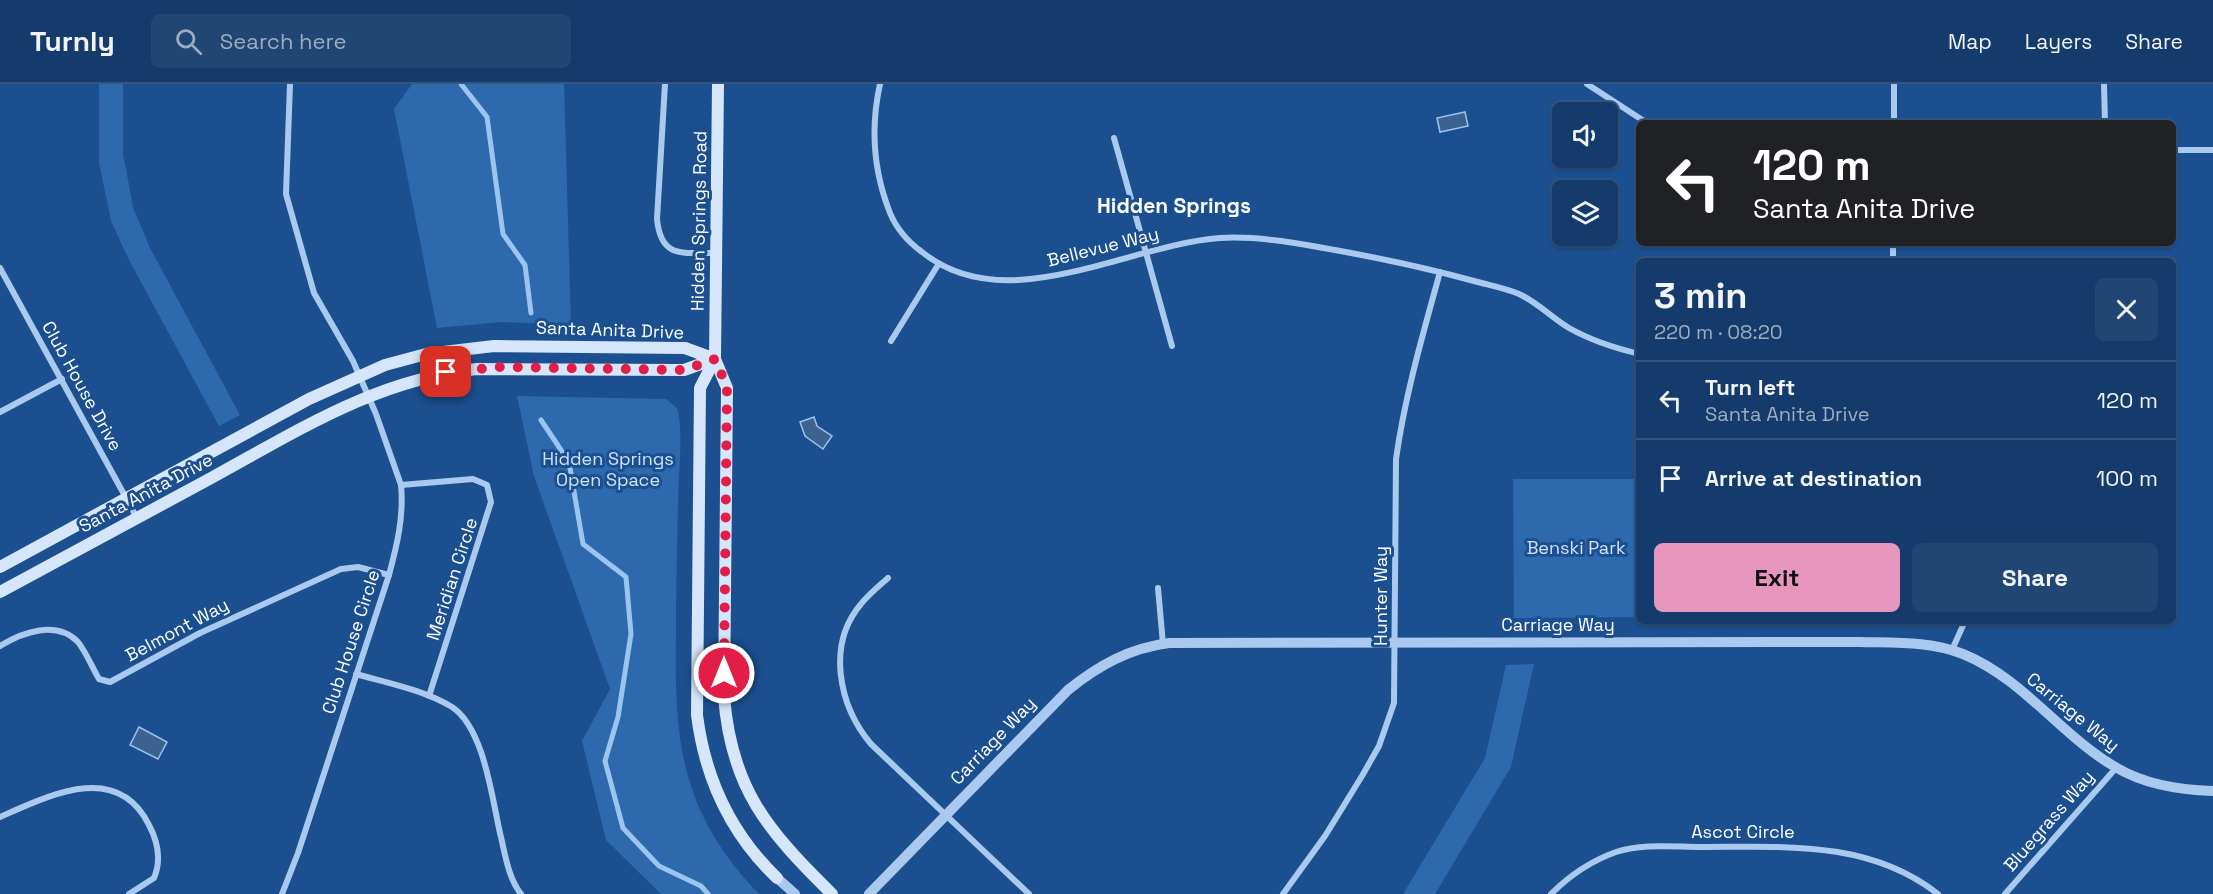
<!DOCTYPE html>
<html lang="en">
<head>
<meta charset="utf-8">
<style>
	:root { --surface:#143b6b; --page:#214673; --text:#f1f3f6; --muted:#9dadc1; --line:#33557e; --accent:#e797bd }
	body { margin:0; font-family:"Space Grotesk",sans-serif; background:var(--page); color:var(--text); height:100vh; display:flex; flex-direction:column; font-size:22px; white-space:nowrap }
	* { box-sizing:border-box; margin:0 }
	p { font-size:20px; color:var(--muted) }
	.icon { flex:none; width:33px; height:33px; fill:none; stroke:currentColor; stroke-width:2; stroke-linecap:round; stroke-linejoin:round }
	.map { position:relative; flex:1; overflow:hidden }
	.drawer { position:absolute; left:1636px; top:174px; width:540px; height:366px; display:flex; flex-direction:column; background:var(--surface); border-radius:9px; box-shadow:0 2px 4px #0004,0 0 0 2px var(--line) }
	.drawer>* { flex:none }
	.hud { position:absolute; left:1636px; top:36px; width:540px; height:126px; border-radius:9px; box-shadow:0 2px 4px #0004,0 0 0 2px var(--line); background:#202124; color:#fff; overflow:hidden }
	.controls { position:absolute; left:1552px; top:18px; display:grid; gap:12px }
	.controls a { display:grid; place-items:center; width:66px; height:66px; border-radius:9px; background:var(--surface); box-shadow:0 2px 4px #0004,0 0 0 2px var(--line); font-size:30px }
	.pin { position:absolute; display:grid; place-items:center; width:51px; height:51px; color:#fff; margin:-26px; border-radius:12px; box-shadow:0 3px 9px #0006 }
	.me { position:absolute; width:66px; margin:-33px; rotate:0deg; stroke-linejoin:round; filter:drop-shadow(0 0 4px #0008) }
	.turn { display:flex; align-items:center; gap:21px; height:126px; padding:0 18px; font-size:27px }
	.turn .icon { width:78px; height:78px; stroke-width:2.5 }
	.turn b { display:block; font-size:42px; line-height:51px }
	.round { display:grid; place-items:center; flex:none; width:63px; height:63px; border-radius:9px; background:var(--page) }
	.summary { display:flex; align-items:center; justify-content:space-between; height:102px; padding:0 18px }
	h1 { font-size:36px; font-weight:700; line-height:45px }
	.button { display:flex; gap:12px; margin-top:auto; padding:12px 18px }
	.button a { flex:1; height:69px; border-radius:9px; background:var(--accent); color:#111; font-size:24px; font-weight:700; line-height:69px; text-align:center }
	.button a+a { background:var(--page); color:var(--text) }
	ul { padding:0; list-style:none }
	li { display:flex; align-items:center; gap:18px; height:78px; padding:0 18px; border-top:2px solid var(--line) }
	li div { flex:1 }
	li b { display:block; font-size:22px }
	li em { font-style:normal }
	header { display:flex; align-items:center; gap:36px; box-sizing:border-box; height:84px; padding:0 30px; background:var(--surface); border-bottom:2px solid var(--line) }
	header strong { font-size:28px }
	nav { display:flex; gap:33px; margin-inline-start:auto; font-size:21px }
	.search { width:420px; height:54px; background:var(--page); display:flex; align-items:center; gap:15px; box-sizing:border-box; padding:0 21px; border-radius:9px; color:var(--muted); font-size:22px }
	.map>svg:first-child { display:block }
</style>
</head>
<body>
<header>
<strong>Turnly</strong>
<div class="search"><svg class="icon" aria-label="search" viewBox="0 0 24 24"><circle cx="10" cy="10" r="6"/><path d="M15 15l6 6"/></svg>Search here</div>
<nav><a>Map</a><a>Layers</a><a>Share</a></nav>
</header>
<div class="map">
<svg width="2213" height="810" viewBox="0 0 2213 810">
	<rect width="100%" height="100%" fill="#1b4f8f"/>
	<g fill="#2e69ad">
		<polygon points="99,0 123,0 123,69 133,123 150,164 240,331 219,342 129,176 111,137 99,78"/>
		<polygon points="412,0 564,0 571,241 502,238 437,244 394,25"/>
		<path d="M517 312 666 315 677 324C684 346 678 394 678 419 677 463 676 507 676 551 674 658 681 729 759 810H661L606 756 582 657 610 605 534 392Z"/>
		<polygon points="1513,395 1639,395 1639,533 1514,534"/>
		<polygon points="1534,580 1511,683 1435,810 1403,810 1485,674 1506,581"/>
	</g>
	<g fill="#3c6290" stroke="#9cc4f0" stroke-width="1.5">
		<polygon points="1465,28 1468,42 1440,48 1437,34"/>
		<polygon points="814,333 817,342 832,352 823,365 805,352 800,338"/>
		<polygon points="139,643 167,658 158,675 130,661"/>
	</g>
	<g fill="none" stroke-linecap="round" stroke-linejoin="round">
		<g stroke="#9cc4f0" stroke-width="5">
			<polyline points="461,0 487,33 503,150 525,181 531,229"/>
			<polyline points="541,336 569,378 583,460 626,493 631,550 618,633 605,677 623,744 659,782 701,802 708,810"/>
		</g>
		<g stroke="#a9c9ee" stroke-width="6">
			<path d="M665 0 657 135C661 176 684 168 716 169"/>
			<path d="M880 0C870 45 873 86 890 129 897 146 907 157 922 168 1006 236 1125 161 1220 154 1252 152 1286 157 1318 163 1370 172 1423 183 1474 197 1488 201 1505 204 1519 210 1537 218 1552 234 1569 244 1592 257 1614 264 1640 270"/>
			<polyline points="1587,0 1647,39"/>
			<polyline points="1894,0 1894,39"/>
			<polyline points="2104,0 2105,39"/>
			<polyline points="1114,54 1172,262"/>
			<polyline points="2174,66 2213,66"/>
			<polyline points="1893,177 1893,159"/>
			<polyline points="0,184 137,434"/>
			<polyline points="891,257 938,181"/>
			<polyline points="0,328 62,295"/>
			<polyline points="401,401 473,395 487,401 491,418 429,612"/>
			<path d="M888 494C879 502 869 510 861 520 826 561 839 622 871 660L1029 810"/>
			<polyline points="1158,504 1163,560"/>
			<path d="M0 562C23 548 56 536 78 558 86 568 92 583 99 595L110 598 200 549 341 485 358 483 389 491"/>
			<polyline points="1952,566 1965,537"/>
			<path d="M356 590C388 599 424 606 452 623 484 644 492 714 500 749 505 769 508 794 521 810"/>
			<path d="M0 733C50 711 117 677 149 741 158 758 162 775 154 794L129 810"/>
			<path d="M282 810 298 769 389 491C397 461 404 433 401 401L376 330 353 277 314 209 286 110 290 0"/>
			<path d="M1283 810 1325 752 1362 692 1379 662 1394 619 1396 375C1405 311 1423 250 1440 188"/>
			<path d="M1551 810C1569 792 1591 777 1616 768 1643 759 1674 763 1702 763 1785 763 1869 756 1938 810"/>
			<polyline points="2005,810 2116,684"/>
		</g>
		<g stroke="#a9c9ee" stroke-width="10">
			<polyline points="777,794 795,810"/>
			<path d="M869 810 1068 606C1099 581 1130 564 1169 559L1860 558C1895 559 1930 557 1963 570 2024 595 2061 652 2117 684 2146 701 2180 706 2213 707"/>
		</g>
		<g stroke="#d6e6fa" stroke-width="12">
			<path d="M718 0 715 275 700 304 697 631C705 694 731 750 777 794"/>
			<path d="M715 275 727 304 724 612C731 705 768 747 832 810"/>
			<polyline points="0,483 309,315 385,281 426,270 494,262 685,264 715,275"/>
			<path d="M0 508C71 469 142 432 213 393 299 346 378 295 477 285L684 286 715 275"/>
		</g>
	</g>
	<g fill="none" stroke-linecap="round" stroke-linejoin="round">
		<polyline stroke="#e11d48" stroke-width="10" stroke-dasharray="0 18" points="446,288 500,283 684,286 715,275 727,303 724,589"/>
	</g>
	<g text-anchor="middle" stroke-width="6" stroke-linejoin="round" paint-order="stroke">
		<g font-size="18" fill="#fff" stroke="#1b4f8f">
			<text transform="translate(699 137) rotate(-89)" y="6">Hidden Springs Road</text>
			<text transform="translate(1103 163) rotate(-14)" y="6">Bellevue Way</text>
			<text transform="translate(610 246) rotate(2)" y="6">Santa Anita Drive</text>
			<text transform="translate(82 302) rotate(61)" y="6">Club House Drive</text>
			<text transform="translate(146 409) rotate(-28)" y="6">Santa Anita Drive</text>
			<text transform="translate(452 495) rotate(-72)" y="6">Meridian Circle</text>
			<text transform="translate(1381 512) rotate(-90)" y="6">Hunter Way</text>
			<text x="1558" y="547">Carriage Way</text>
			<text transform="translate(177 546) rotate(-28)" y="6">Belmont Way</text>
			<text transform="translate(351 558) rotate(-72)" y="6">Club House Circle</text>
			<text transform="translate(2073 628) rotate(39)" y="6">Carriage Way</text>
			<text transform="translate(993 657) rotate(-46)" y="6">Carriage Way</text>
			<text transform="translate(2049 737) rotate(-49)" y="6">Bluegrass Way</text>
			<text x="1743" y="754">Ascot Circle</text>
		</g>
		<g font-size="18" fill="#cfe3fa" stroke="#1b4f8f">
			<text x="608" y="381">Hidden Springs<tspan x="608" dy="21">Open Space</tspan></text>
			<text x="1576" y="470">Benski Park</text>
		</g>
		<g font-size="21" font-weight="bold" fill="#fff" stroke="#1b4f8f">
			<text x="1174" y="129">Hidden Springs</text>
		</g>
	</g>
</svg>
<div class="controls">
<a><svg class="icon" aria-label="sound" viewBox="0 0 24 24"><path d="M4 9h4l5-4v14l-5-4H4zM17 9q2 3 0 6"/></svg></a>
<a><svg class="icon" aria-label="layers" viewBox="0 0 24 24"><path d="M12 4l9 5-9 5-9-5zM3 14l9 5 9-5"/></svg></a>
</div>
<div class="pin" style="left:446px;top:288px;background:#d93025"><svg class="icon" aria-label="arrive" viewBox="0 0 24 24"><path d="M6 21V4h12l-3 4 3 4H6"/></svg></div>
<svg class="me" style="left:724px;top:589px" viewBox="-20 -20 40 40"><circle r="17" fill="#e11d48" stroke="#fff" stroke-width="3"/><path d="M0-11L8 9 0 5-8 9z" fill="#fff"/></svg>
<div class="hud">
<div class="turn"><svg class="icon" aria-label="left" viewBox="0 0 24 24"><path d="M17 20v-9H6M10 6l-5 5 5 5"/></svg><div><b>120 m</b>Santa Anita Drive</div></div>
</div>
<section class="drawer">
<div class="summary"><div><h1>3 min</h1><p>220 m · 08:20</p></div><a class="round"><svg class="icon" aria-label="close" viewBox="0 0 24 24"><path d="M6 6l12 12M18 6L6 18"/></svg></a></div>
<ul>
<li><svg class="icon" aria-label="left" viewBox="0 0 24 24"><path d="M17 20v-9H6M10 6l-5 5 5 5"/></svg><div><b>Turn left</b><p>Santa Anita Drive</p></div><em>120 m</em></li>
<li><svg class="icon" aria-label="arrive" viewBox="0 0 24 24"><path d="M6 21V4h12l-3 4 3 4H6"/></svg><div><b>Arrive at destination</b></div><em>100 m</em></li>
</ul>
<div class="button"><a>Exit</a><a>Share</a></div>
</section>
</div>
</body>
</html>
